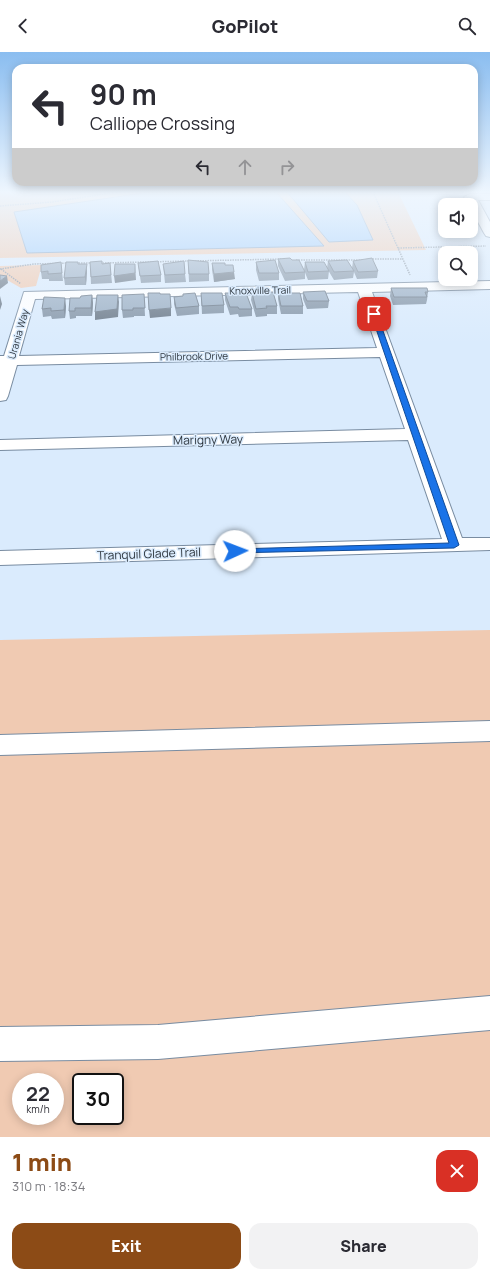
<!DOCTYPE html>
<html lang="en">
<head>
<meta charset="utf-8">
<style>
	:root { --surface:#fff; --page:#f2f2f3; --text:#2b2b33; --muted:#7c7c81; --accent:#8c4b16 }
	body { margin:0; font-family:Manrope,sans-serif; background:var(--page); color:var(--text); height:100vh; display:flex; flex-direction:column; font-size:15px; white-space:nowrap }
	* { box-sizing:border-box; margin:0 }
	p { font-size:13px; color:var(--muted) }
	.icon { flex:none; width:22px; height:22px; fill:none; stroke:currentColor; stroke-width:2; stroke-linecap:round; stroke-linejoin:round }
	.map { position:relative; height:1085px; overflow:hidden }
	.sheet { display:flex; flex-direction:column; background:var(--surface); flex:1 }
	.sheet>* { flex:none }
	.hud { position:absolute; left:12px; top:12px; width:466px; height:122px; border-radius:12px; box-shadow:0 2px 10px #0003; background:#fff; color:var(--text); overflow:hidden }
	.controls { position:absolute; left:438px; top:146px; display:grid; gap:8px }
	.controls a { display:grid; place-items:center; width:40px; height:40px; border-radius:8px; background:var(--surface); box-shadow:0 2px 10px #0003; font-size:20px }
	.speed { position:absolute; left:12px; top:1021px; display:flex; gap:8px; font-size:20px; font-weight:700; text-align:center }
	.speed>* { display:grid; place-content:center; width:52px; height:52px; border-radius:50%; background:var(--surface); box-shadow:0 2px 10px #0003; line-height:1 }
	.speed small { font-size:10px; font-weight:400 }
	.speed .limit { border:2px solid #111; border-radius:6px; background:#fff; color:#111 }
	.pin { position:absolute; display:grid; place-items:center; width:34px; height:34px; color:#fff; margin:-17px; border-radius:8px; box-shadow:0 2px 6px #0006 }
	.me { position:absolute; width:44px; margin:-22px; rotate:88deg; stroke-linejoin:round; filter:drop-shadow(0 0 3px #0008) }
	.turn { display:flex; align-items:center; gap:14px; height:84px; padding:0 12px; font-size:18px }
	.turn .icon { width:52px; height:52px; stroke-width:2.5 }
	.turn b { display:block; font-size:28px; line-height:34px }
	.lanes { display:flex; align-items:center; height:38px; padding:0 12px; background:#0003; justify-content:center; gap:20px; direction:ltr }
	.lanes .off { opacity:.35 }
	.round { display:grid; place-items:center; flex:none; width:42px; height:42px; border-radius:12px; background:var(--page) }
	.overview { display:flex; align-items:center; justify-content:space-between; height:68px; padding:0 12px }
	h1 { font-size:24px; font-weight:800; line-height:30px; color:var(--accent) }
	.button { display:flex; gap:8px; margin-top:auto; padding:8px 12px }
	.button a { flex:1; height:46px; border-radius:12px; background:var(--accent); color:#fff; font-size:16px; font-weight:800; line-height:46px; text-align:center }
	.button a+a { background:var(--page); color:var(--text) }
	header { display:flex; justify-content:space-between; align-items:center; height:52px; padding:0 12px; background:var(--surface); font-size:18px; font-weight:800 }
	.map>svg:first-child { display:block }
</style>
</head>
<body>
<header><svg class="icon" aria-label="back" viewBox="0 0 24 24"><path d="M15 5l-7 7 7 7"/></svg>GoPilot<svg class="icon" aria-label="search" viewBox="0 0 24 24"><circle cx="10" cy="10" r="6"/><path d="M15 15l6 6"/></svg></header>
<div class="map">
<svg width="490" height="1085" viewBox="0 0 490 1085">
	<rect width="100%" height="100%" fill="#daebfd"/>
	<g fill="#f0cab2" fill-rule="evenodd">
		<polygon points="0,140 398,140 426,198 0,206"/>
		<polygon points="42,213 36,234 21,236 0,224 0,214"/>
		<path d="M490 578V1085H0V588ZM21 1030H55V1064H21ZM81 1030H115V1064H81Z"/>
	</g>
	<g fill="#9dcbfb" stroke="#7c9ec2">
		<polygon points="150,140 276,140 324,194 27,201 14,160"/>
		<polygon points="287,140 345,140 357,153 373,188 329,190"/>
	</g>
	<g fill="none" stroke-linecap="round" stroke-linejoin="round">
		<defs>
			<g id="minor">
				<polygon points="470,142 490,142 490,148 478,148 490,170 490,185 486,184 484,181 471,157 471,153 469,153 464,145"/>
				<path d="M490 229V237L372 240 462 486H490V498L0 513V499L442 487 408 388 0 398V388L405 377 380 305 17 313 8 344 6 348 0 349V304H4L24 240ZM358 240 377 296 19 304 35 247Z"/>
				<polygon points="490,669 490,689 0,703 0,683"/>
				<polygon points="490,944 490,978 158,1007 0,1009 0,975 158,973"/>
			</g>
		</defs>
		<use href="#minor" stroke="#798ca1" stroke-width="2"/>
		<g stroke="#8d9aa8" stroke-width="1.5" stroke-dasharray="1.5 1" stroke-linecap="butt">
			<polyline points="373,140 410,223"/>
			<polyline points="0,154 52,150 117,140"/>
			<polyline points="398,196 486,194"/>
			<polyline points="370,207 403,207"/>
			<polyline points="296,208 363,208"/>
			<polyline points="76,211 93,211"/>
			<polyline points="100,211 281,207"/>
			<polyline points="0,217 34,212 69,211"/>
			<polyline points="1,217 21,232"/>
		</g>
		<use href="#minor" fill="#fff" fill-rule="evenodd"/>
	</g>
	<g fill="#8697a9">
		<polygon points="278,207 292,208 305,220 305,227 285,229 278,214"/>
		<polygon points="188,208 209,222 209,229 189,230"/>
		<polygon points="328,209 352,216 353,209 378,219 377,226 357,227 354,220 353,226 334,228 328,218 329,219 328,227 308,228 304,218 305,210 327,216"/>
		<polygon points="61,210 63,229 49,229 49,227 42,227 41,220"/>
		<polygon points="90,210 102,212 110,211 112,231 91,232"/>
		<polygon points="256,210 279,221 279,228 259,229 256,218"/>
		<polygon points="138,211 161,223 161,230 141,231"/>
		<polygon points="212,211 225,213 235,227 214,230 212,218"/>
		<polygon points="78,212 87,219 86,233 65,233 64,226"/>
		<polygon points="163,212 185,222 186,230 165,231"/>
		<polygon points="391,236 428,240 427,248 426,252 393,253 390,244"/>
		<polygon points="278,240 291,241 303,254 303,262 281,262 278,247"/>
		<polygon points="303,240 329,249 328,256 307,257 303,247"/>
		<polygon points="201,241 224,253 224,261 202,262"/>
		<polygon points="225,241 252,257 252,264 239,265 238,262 230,263 225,248"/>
		<polygon points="252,241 277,254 277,262 267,262 267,264 256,265 251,248"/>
		<polygon points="144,242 145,264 134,264 134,265 123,266 122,258"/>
		<polygon points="183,242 199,254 199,262 177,264 174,252 174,245 183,244"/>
		<polygon points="92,243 93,251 92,264 76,264 76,266 70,267 69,259 80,246"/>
		<polygon points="66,254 65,266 52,267 51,264 43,265 42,257"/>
	</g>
	<g fill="#6d7b8a">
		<polygon points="87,212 87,219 86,233 85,225"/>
		<polygon points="135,212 136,228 115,231 114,224"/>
		<polygon points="234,220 235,227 214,230 214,222"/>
		<polygon points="7,224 8,231 0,237 0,229"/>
		<polygon points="92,243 93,251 92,264 91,256"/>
		<polygon points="118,243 119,250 118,265 95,268 95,260"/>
		<polygon points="0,244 2,252 0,258"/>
		<polygon points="65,246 66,254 65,266 64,258"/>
		<polygon points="171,256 171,264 150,266 149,258"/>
	</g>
	<g fill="#9cb0c5" stroke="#6d7b8a">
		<polygon points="290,206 292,208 299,208 305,220 285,221 278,207"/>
		<polygon points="372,206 378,219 358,220 353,209"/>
		<polygon points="188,208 208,210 209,222 189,222"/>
		<polygon points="275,208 279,221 259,221 256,210"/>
		<polygon points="347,208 354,219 334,220 328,209"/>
		<polygon points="102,209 102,212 110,211 111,223 91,225 90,210"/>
		<polygon points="158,209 161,223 140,224 138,211"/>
		<polygon points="184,209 185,222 165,223 163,212"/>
		<polygon points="61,210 62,221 48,222 48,219 41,220 41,213"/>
		<polygon points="66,210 78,210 78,212 87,212 85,225 64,226"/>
		<polygon points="305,210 324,210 329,219 308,220"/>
		<polygon points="212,211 225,211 225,213 233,213 234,220 214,222"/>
		<polygon points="115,212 135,212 135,221 114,224"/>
		<polygon points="0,223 7,224 0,229"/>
		<polygon points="391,236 427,236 428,240 425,240 427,245 394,245"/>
		<polygon points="290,239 291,241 300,241 303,254 281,254 278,240"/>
		<polygon points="325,239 329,249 307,249 303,240"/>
		<polygon points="273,240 277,254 266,254 267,256 256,257 252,241"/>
		<polygon points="148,241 160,241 160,242 170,242 171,256 149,258"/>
		<polygon points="195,241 199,254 176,256 174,245 183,244 183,242"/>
		<polygon points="201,241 222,241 224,253 202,254"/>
		<polygon points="225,241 246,241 252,257 239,257 238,255 230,255"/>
		<polygon points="144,242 145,256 133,256 133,258 122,258 122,243"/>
		<polygon points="92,243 91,256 75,256 75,259 69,259 70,246 80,246 81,244"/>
		<polygon points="97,243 118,243 117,257 95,260"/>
		<polygon points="44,245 65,246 64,258 51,259 51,256 42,257"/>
	</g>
	<linearGradient id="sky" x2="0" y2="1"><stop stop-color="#8abdf0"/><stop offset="0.48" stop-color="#eef6fe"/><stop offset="1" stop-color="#eef6fe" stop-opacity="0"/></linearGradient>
	<rect width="490" height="292" fill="url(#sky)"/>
	<polygon fill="#1a73e8" stroke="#114b97" points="371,260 377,262 459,493 454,496 232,501 231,499 232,497 235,497 449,491 371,262"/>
	<g text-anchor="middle" stroke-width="3" stroke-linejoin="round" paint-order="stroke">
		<g font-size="10" fill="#2e363e" stroke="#daebfd">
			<text transform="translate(260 238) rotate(-1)" y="4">Knoxville Trail</text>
			<text transform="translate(18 282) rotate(-74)" y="4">Urania Way</text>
			<text transform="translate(194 304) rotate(-1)" y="4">Philbrook Drive</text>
		</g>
		<g font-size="12" fill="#2e363e" stroke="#daebfd">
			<text transform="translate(208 388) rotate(-1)" y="4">Marigny Way</text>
			<text transform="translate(149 502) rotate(-2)" y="4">Tranquil Glade Trail</text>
		</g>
	</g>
</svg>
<div class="controls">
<a><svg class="icon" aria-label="sound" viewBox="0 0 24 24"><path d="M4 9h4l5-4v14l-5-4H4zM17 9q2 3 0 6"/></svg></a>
<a><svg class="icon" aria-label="search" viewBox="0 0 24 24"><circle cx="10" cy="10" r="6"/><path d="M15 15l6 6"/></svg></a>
</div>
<div class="speed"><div>22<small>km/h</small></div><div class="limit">30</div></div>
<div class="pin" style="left:374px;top:262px;background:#d93025"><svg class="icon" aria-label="arrive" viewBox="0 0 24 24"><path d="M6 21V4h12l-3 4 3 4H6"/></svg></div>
<svg class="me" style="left:235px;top:499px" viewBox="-20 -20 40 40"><circle r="19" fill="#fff"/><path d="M0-13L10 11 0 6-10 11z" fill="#1a73e8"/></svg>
<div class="hud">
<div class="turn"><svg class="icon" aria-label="left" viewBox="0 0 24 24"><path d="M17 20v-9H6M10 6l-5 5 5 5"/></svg><div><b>90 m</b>Calliope Crossing</div></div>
<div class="lanes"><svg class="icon" aria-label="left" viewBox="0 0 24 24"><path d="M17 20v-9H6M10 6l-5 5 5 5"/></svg><svg class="icon off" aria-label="ahead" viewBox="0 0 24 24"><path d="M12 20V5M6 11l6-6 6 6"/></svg><svg class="icon off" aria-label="right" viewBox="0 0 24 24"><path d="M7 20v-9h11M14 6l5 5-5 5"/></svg></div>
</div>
</div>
<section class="sheet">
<div class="overview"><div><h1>1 min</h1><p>310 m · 18:34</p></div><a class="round" style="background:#d93025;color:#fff"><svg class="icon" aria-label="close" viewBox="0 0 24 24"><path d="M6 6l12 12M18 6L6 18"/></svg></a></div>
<div class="button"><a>Exit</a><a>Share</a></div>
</section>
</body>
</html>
